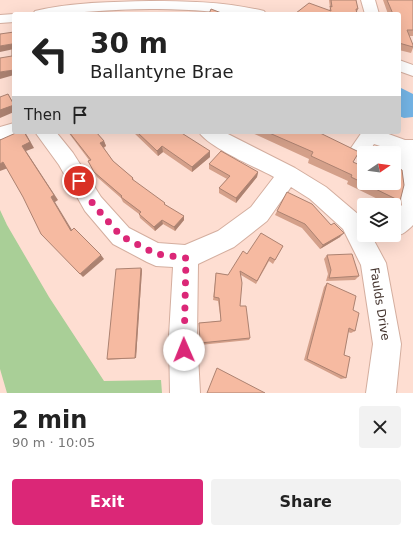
<!DOCTYPE html>
<html lang="en">
<head>
<meta charset="utf-8">
<style>
	:root { --surface:#fff; --page:#f2f2f2; --text:#222; --muted:#767676; --accent:#db2777 }
	body { margin:0; font-family:"DejaVu Sans",sans-serif; background:var(--page); color:var(--text); height:100vh; display:flex; flex-direction:column; font-size:15px; white-space:nowrap }
	* { box-sizing:border-box; margin:0 }
	p { font-size:13px; color:var(--muted) }
	.icon { flex:none; width:22px; height:22px; fill:none; stroke:currentColor; stroke-width:2; stroke-linecap:round; stroke-linejoin:round }
	.map { position:relative; height:393px; overflow:hidden }
	.panel { display:flex; flex-direction:column; background:var(--surface); flex:1 }
	.panel>* { flex:none }
	.hud { position:absolute; left:12px; top:12px; width:389px; height:122px; border-radius:4px; box-shadow:0 4px 16px #0002; background:#fff; color:var(--text); overflow:hidden }
	.needle { width:26px; rotate:77deg }
	.controls { position:absolute; left:357px; top:146px; display:grid; gap:8px }
	.controls a { display:grid; place-items:center; width:44px; height:44px; border-radius:4px; background:var(--surface); box-shadow:0 4px 16px #0002; font-size:20px }
	.pin { position:absolute; display:grid; place-items:center; width:34px; height:34px; color:#fff; margin:-17px; border:2px solid #fff; border-radius:50%; box-shadow:0 1px 4px #0007 }
	.me { position:absolute; width:44px; margin:-22px; rotate:359deg; stroke-linejoin:round; filter:drop-shadow(0 0 3px #0008) }
	.turn { display:flex; align-items:center; gap:14px; height:84px; padding:0 12px; font-size:18px }
	.turn .icon { width:52px; height:52px; stroke-width:2.5 }
	.turn b { display:block; font-size:28px; line-height:34px }
	.then { display:flex; align-items:center; height:38px; padding:0 12px; background:#0003; gap:8px; font-size:15px }
	.round { display:grid; place-items:center; flex:none; width:42px; height:42px; border-radius:4px; background:var(--page) }
	.summary { display:flex; align-items:center; justify-content:space-between; height:68px; padding:0 12px }
	h1 { font-size:24px; font-weight:700; line-height:30px }
	.action { display:flex; gap:8px; margin-top:auto; padding:8px 12px }
	.action a { flex:1; height:46px; border-radius:4px; background:var(--accent); color:#fff; font-size:16px; font-weight:700; line-height:46px; text-align:center }
	.action a+a { background:var(--page); color:var(--text) }
	.map>svg:first-child { display:block }
</style>
</head>
<body>
<div class="map">
<svg width="413" height="393" viewBox="0 0 413 393">
	<rect width="100%" height="100%" fill="#feded2"/>
	<polygon fill="#a9cf97" points="0,210 7,225 49,297 104,381 161,380 162,393 7,393 0,369"/>
	<polygon fill="#73b3e4" points="399,87 413,94 413,117 404,118 399,116"/>
	<g fill="none" stroke-linecap="round" stroke-linejoin="round">
		<defs>
			<g id="minor">
				<polygon points="361,0 375,0 379,14 365,14"/>
				<path d="M150 1C188 1 227 2 264 11L266 14C227 14 189 8 150 9 111 9 72 14 33 14L35 11C72 2 112 2 150 1Z"/>
				<polygon points="14,14 14,22 0,23 0,15"/>
				<polygon points="399,60 413,65 413,76 399,71"/>
				<polygon points="14,123 14,132 22,132 21,135 4,140 0,139 0,127"/>
				<path d="M35 132H56L73 153 101 197 129 228 158 243 185 245 218 231 251 207 274 177C257 168 208 147 199 132H224L295 168 326 187 359 215 364 223V235H371L386 263 401 344 396 393H366L373 344 361 265 343 229 310 199 291 187 267 221 234 247 198 264 197 336 200 393H170L169 336 173 267 156 266 147 262 113 244 85 211 59 165Z"/>
				<path d="M362 132H383L405 140H413V225C407 231 400 238 390 235H394V213L402 205 395 151 374 144 368 153H364L361 155 354 153 351 148Z"/>
			</g>
		</defs>
		<use href="#minor" stroke="#d4ae9f" stroke-width="2"/>
		<use href="#minor" fill="#fff" fill-rule="evenodd"/>
	</g>
	<g fill="#d4a08a">
		<polygon points="329,0 356,0 358,9 357,12 357,14 296,14 296,13 329,11 330,8"/>
		<polygon points="383,0 413,0 413,36 409,36 413,45 413,48 411,53 399,50 399,14 388,14"/>
		<polygon points="62,132 96,132 104,141 106,146 104,148 113,161 133,178 134,181 184,220 175,231 163,224 155,231 140,218 139,214 123,202 121,198 97,177 88,161 89,160 68,132 63,134"/>
		<polygon points="133,132 180,132 210,157 192,172 163,152 158,156"/>
		<polygon points="247,132 321,132 320,133 353,162 400,201 394,207 394,205 390,205 347,184 348,181 308,163 309,159 250,132 249,133"/>
		<polygon points="209,164 258,172 257,177 236,203 219,193 219,188 227,179 209,169"/>
		<polygon points="277,211 340,237 320,249 302,228 275,215"/>
		<polygon points="283,246 273,264 269,261 256,284 241,275 240,306 250,338 249,340 200,345 199,323 221,321 218,301 213,300 216,273 228,275 247,254"/>
		<polygon points="327,255 359,276 355,280 326,281 328,274 324,259"/>
		<polygon points="141,268 142,270 136,358 108,360 107,359"/>
		<polygon points="327,283 353,310 355,331 351,333 348,332 344,355 346,378 341,379 304,360 324,287"/>
	</g>
	<g fill="#ac8271">
		<polygon points="12,44 14,49 0,52 0,46"/>
		<polygon points="14,70 14,75 0,79 0,72"/>
		<polygon points="8,94 14,104 14,112 0,118 0,110"/>
		<polygon points="25,132 34,148 26,151 58,200 55,202 75,235 71,231 51,197 22,146"/>
		<polygon points="62,132 68,132 63,134"/>
		<polygon points="104,141 106,146 102,148 100,143"/>
		<polygon points="162,146 163,152 158,156 157,151"/>
		<polygon points="210,151 210,157 192,172 192,167"/>
		<polygon points="3,162 8,168 0,171 0,164"/>
		<polygon points="258,172 257,177 236,203 236,198"/>
		<polygon points="184,216 184,220 175,231 174,227"/>
		<polygon points="162,220 163,224 155,231 154,227"/>
		<polygon points="344,233 340,237 320,249 323,245"/>
		<polygon points="101,255 104,259 83,277 80,274"/>
		<polygon points="141,268 142,270 136,358 135,358"/>
	</g>
	<g fill="#f6baa1" stroke="#ac8271">
		<polygon points="331,0 356,0 358,9 356,9 357,14 300,14 296,13 309,3 331,11 330,6 332,7"/>
		<polygon points="387,0 413,0 413,30 407,30 413,45 413,47 399,43 399,14 393,14"/>
		<polygon points="211,9 224,14 209,14"/>
		<polygon points="14,32 14,70 0,72 0,58 12,56 12,44 0,46 0,34"/>
		<polygon points="8,94 14,105 0,110 0,97"/>
		<polygon points="18,132 24,132 30,142 22,146 54,195 51,197 71,231 74,228 101,255 80,274 41,234 23,197 3,162 0,164 0,140"/>
		<polygon points="69,132 96,132 104,141 100,143 113,161 133,178 132,179 165,203 164,204 184,216 174,227 162,220 154,227 139,214 141,212 121,197 122,196 94,172 88,161 91,160"/>
		<polygon points="137,132 180,132 210,151 192,167 162,146 157,151"/>
		<polygon points="267,132 318,132 359,152 353,162 364,167 364,183 394,183 394,166 402,170 404,185 400,201 351,177 352,175 311,156 313,152"/>
		<polygon points="221,151 258,172 236,198 219,188 230,176 209,164"/>
		<polygon points="287,192 312,204 331,225 334,223 344,233 323,245 305,224 277,211"/>
		<polygon points="261,233 283,246 275,260 270,257 257,281 240,271 242,283 240,306 246,306 250,338 200,343 199,323 221,321 219,298 214,297 216,273 228,275 243,251 247,254"/>
		<polygon points="352,254 359,276 329,278 331,270 327,255"/>
		<polygon points="141,268 135,358 107,359 116,269"/>
		<polygon points="327,283 356,296 353,310 359,313 355,331 349,328 344,355 350,357 346,378 307,359"/>
		<polygon points="217,368 265,393 207,393"/>
	</g>
	<g fill="none" stroke-linecap="round" stroke-linejoin="round">
		<polyline stroke="#db2777" stroke-width="7" stroke-dasharray="0 12.6" points="79,181 93,204 121,236 156,254 186,258 184,350"/>
	</g>
	<g text-anchor="middle" stroke-width="3.5" stroke-linejoin="round" paint-order="stroke">
		<g font-size="12" fill="#44342e" stroke="#fff">
			<text transform="translate(380 304) rotate(81)" y="4">Faulds Drive</text>
		</g>
	</g>
</svg>
<div class="controls">
<a><svg class="needle" viewBox="-14 -14 28 28"><path d="M0-13l5 13h-10z" fill="#e53935"/><path d="M0 13l5-13h-10z" fill="#767676"/></svg></a>
<a><svg class="icon" aria-label="layers" viewBox="0 0 24 24"><path d="M12 4l9 5-9 5-9-5zM3 14l9 5 9-5"/></svg></a>
</div>
<div class="pin" style="left:79px;top:181px;background:#d93025"><svg class="icon" aria-label="arrive" viewBox="0 0 24 24"><path d="M6 21V4h12l-3 4 3 4H6"/></svg></div>
<svg class="me" style="left:184px;top:350px" viewBox="-20 -20 40 40"><circle r="19" fill="#fff"/><path d="M0-13L10 11 0 6-10 11z" fill="#db2777"/></svg>
<div class="hud">
<div class="turn"><svg class="icon" aria-label="left" viewBox="0 0 24 24"><path d="M17 20v-9H6M10 6l-5 5 5 5"/></svg><div><b>30 m</b>Ballantyne Brae</div></div>
<div class="then">Then<svg class="icon" aria-label="arrive" viewBox="0 0 24 24"><path d="M6 21V4h12l-3 4 3 4H6"/></svg></div>
</div>
</div>
<section class="panel">
<div class="summary"><div><h1>2 min</h1><p>90 m · 10:05</p></div><a class="round"><svg class="icon" aria-label="close" viewBox="0 0 24 24"><path d="M6 6l12 12M18 6L6 18"/></svg></a></div>
<div class="action"><a>Exit</a><a>Share</a></div>
</section>
</body>
</html>
